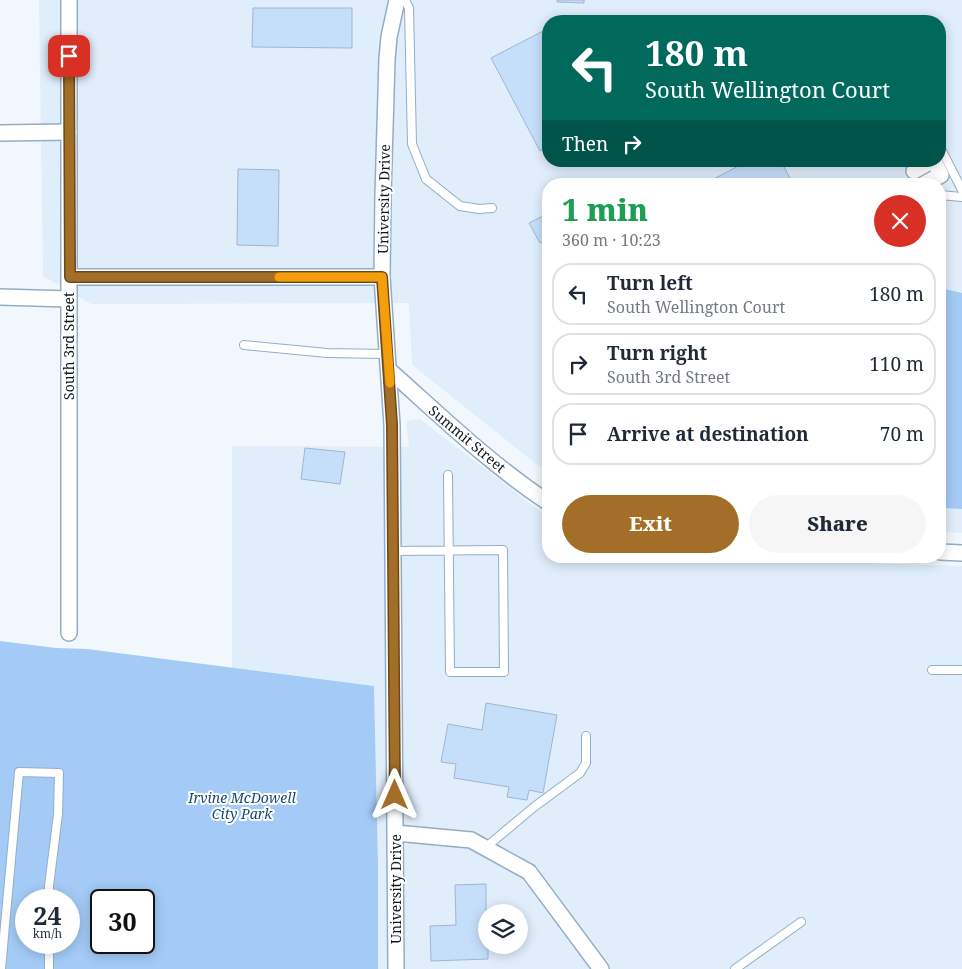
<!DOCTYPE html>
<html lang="en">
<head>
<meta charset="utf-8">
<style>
	:root { --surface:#fff; --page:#f6f6f7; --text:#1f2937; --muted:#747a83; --line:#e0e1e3; --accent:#a36e27 }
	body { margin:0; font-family:"Noto Serif",serif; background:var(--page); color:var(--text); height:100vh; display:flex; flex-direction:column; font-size:19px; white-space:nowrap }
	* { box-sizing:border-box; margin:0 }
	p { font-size:16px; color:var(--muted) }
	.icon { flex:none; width:28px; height:28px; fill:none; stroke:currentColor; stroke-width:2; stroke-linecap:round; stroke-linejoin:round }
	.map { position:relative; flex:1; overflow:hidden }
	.drawer { position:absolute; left:542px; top:178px; width:404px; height:385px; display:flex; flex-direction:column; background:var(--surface); border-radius:20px; box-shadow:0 2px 12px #0003 }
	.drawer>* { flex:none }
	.guide { position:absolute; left:542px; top:15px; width:404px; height:152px; border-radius:20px; box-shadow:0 2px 12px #0003; background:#00695c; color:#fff; overflow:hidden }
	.controls { position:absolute; left:478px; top:904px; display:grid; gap:10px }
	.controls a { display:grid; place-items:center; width:50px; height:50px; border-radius:50%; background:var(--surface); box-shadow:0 2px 12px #0003; font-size:25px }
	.speed { position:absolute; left:15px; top:889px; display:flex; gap:10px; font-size:25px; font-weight:700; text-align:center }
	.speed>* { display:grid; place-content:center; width:65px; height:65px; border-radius:50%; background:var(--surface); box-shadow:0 2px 12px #0003; line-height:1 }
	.speed small { font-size:12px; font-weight:400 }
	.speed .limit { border:2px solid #111; border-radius:8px; background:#fff; color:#111 }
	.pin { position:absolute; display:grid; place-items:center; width:42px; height:42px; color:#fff; margin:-21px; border-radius:10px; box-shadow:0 2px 8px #0006 }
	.me { position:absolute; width:55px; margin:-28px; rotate:0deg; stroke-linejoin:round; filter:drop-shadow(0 0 4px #0008) }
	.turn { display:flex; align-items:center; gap:18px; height:105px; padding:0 20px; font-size:22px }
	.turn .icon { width:65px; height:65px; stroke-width:2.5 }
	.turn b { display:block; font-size:35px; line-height:42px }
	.then { display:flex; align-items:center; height:48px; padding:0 20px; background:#0003; gap:10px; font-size:19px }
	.round { display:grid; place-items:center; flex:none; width:52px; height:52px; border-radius:26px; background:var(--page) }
	.head { display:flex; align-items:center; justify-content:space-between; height:85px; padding:0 20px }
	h1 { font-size:30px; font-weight:800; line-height:38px; color:#1e9e55 }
	.cta { display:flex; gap:10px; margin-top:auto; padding:10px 20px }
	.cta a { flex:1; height:58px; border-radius:30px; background:var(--accent); color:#fff; font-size:20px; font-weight:800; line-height:58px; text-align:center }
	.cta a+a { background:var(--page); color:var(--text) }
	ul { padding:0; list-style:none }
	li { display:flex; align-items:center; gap:15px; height:62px; margin:0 10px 8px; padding:0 10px; border:2px solid var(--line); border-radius:20px }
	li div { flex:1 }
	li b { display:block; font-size:19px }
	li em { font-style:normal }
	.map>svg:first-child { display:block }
</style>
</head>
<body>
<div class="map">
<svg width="962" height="969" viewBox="0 0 962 969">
	<rect width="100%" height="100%" fill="#f2f7fd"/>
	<g fill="#e0edfa" fill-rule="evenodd">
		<path d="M39 0H962V533L940 532V184H549V474L412 365 409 303 91 304 43 276ZM549 21H940V161H549Z"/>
		<path d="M420 419 549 518V556H644L962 566V969H378V864L374 686 232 668V446L409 447 406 421ZM486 912H519V945H486Z"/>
	</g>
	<g fill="#a3cbf6" fill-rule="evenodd">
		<polygon points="940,288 962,293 962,509 940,508"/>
		<path d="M0 641 56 648 87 649 374 686 378 864V969H0ZM26 900H69V942H26ZM101 900H144V942H101Z"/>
	</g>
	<g fill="#c5dffb" stroke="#9db6d0">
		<polygon points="557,0 584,0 584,3 557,2"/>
		<polygon points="253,8 352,8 352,48 252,47"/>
		<polygon points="549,28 549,146 540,151 491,58"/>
		<polygon points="748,161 781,161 793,184 704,184"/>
		<polygon points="238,169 279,170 278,246 237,245"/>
		<polygon points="549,213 549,239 540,243 529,223"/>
		<polygon points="305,448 345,452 340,484 301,479"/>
		<polygon points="486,703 557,715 543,793 529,790 527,800 507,797 509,787 454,778 456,764 441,762 448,724 482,730"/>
		<polygon points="486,884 486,945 488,945 488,959 431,961 430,926 456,925 455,885"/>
	</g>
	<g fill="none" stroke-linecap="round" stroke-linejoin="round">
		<defs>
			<g id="service">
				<polyline points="405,0 409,8 412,144 426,179 460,206 479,209 492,208"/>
				<polyline points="940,147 962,190"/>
				<polyline points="940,195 962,197"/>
				<polyline points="244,345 327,353 388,354"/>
				<polyline points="392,551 503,550 504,672 450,672 448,475"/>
				<polyline points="932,670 962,670"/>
				<polyline points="485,848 534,807 580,773 586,763 586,736"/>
				<polyline points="1,969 19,772 59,773 58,814 49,886 49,900"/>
				<polyline points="49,969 49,942"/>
				<polyline points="735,969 801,922"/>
			</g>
			<g id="minor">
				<polyline points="0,133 69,132"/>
				<polyline points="914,171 932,161"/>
				<polyline points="924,184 941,175 934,161"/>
				<polyline points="70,277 382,277"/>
				<polyline points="0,297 69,299"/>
				<path d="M389 370C441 416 491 465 549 503"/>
				<polyline points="940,552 962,553"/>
				<polyline points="69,633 69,0"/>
				<polyline points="396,833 471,840 529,872 601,969"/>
				<polyline points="396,969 392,425 382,277 383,195 387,59 389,37 397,0"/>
			</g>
		</defs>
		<use href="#service" stroke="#94adc7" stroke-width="10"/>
		<use href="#minor" stroke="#94adc7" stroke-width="18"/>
		<use href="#service" stroke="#fff" stroke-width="8"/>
		<use href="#minor" stroke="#fff" stroke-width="15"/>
	</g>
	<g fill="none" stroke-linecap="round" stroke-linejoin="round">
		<defs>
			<polyline id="route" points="69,56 70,277 382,277 392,425 395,795"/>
		</defs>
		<use href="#route" stroke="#6a4819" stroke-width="12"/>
		<use href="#route" stroke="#a36e27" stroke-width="9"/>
		<polyline stroke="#f59e0b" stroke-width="9" points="279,277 382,277 390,383"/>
	</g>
	<g text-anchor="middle" stroke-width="4" stroke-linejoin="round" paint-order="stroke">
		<g font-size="14" fill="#0f1822" stroke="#fff">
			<text transform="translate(384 199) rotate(-89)" y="5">University Drive</text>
			<text transform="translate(69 346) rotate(-90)" y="5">South 3rd Street</text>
			<text transform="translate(467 439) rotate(40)" y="5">Summit Street</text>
			<text transform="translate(396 889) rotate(-90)" y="5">University Drive</text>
		</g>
		<g font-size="14" font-style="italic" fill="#184671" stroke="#fff">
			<text x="242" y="803">Irvine McDowell<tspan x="242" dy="16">City Park</tspan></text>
		</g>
	</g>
</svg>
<div class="controls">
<a><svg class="icon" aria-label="layers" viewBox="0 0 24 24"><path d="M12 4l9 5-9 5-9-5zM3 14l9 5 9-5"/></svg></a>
</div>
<div class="speed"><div>24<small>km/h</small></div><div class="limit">30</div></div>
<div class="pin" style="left:69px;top:56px;background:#d93025"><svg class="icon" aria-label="arrive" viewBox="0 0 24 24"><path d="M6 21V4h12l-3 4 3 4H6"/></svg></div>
<svg class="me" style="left:395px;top:795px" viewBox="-20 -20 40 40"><path d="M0-17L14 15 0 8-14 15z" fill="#a36e27" stroke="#fff" stroke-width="4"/></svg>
<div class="guide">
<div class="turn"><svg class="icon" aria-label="left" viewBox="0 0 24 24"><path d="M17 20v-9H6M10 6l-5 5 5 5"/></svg><div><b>180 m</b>South Wellington Court</div></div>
<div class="then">Then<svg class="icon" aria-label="right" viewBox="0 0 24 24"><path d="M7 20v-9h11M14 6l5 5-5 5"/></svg></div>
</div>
<section class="drawer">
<div class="head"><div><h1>1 min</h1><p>360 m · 10:23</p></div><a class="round" style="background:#d93025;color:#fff"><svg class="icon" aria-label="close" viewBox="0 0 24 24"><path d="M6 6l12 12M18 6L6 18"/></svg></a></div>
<ul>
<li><svg class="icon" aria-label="left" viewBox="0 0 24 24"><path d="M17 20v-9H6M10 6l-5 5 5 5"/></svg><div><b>Turn left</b><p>South Wellington Court</p></div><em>180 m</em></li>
<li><svg class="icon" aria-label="right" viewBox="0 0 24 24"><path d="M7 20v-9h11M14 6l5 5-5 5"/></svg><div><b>Turn right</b><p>South 3rd Street</p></div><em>110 m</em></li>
<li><svg class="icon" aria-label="arrive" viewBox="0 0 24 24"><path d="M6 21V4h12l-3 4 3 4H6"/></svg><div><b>Arrive at destination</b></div><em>70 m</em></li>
</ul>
<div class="cta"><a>Exit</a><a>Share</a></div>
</section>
</div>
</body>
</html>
